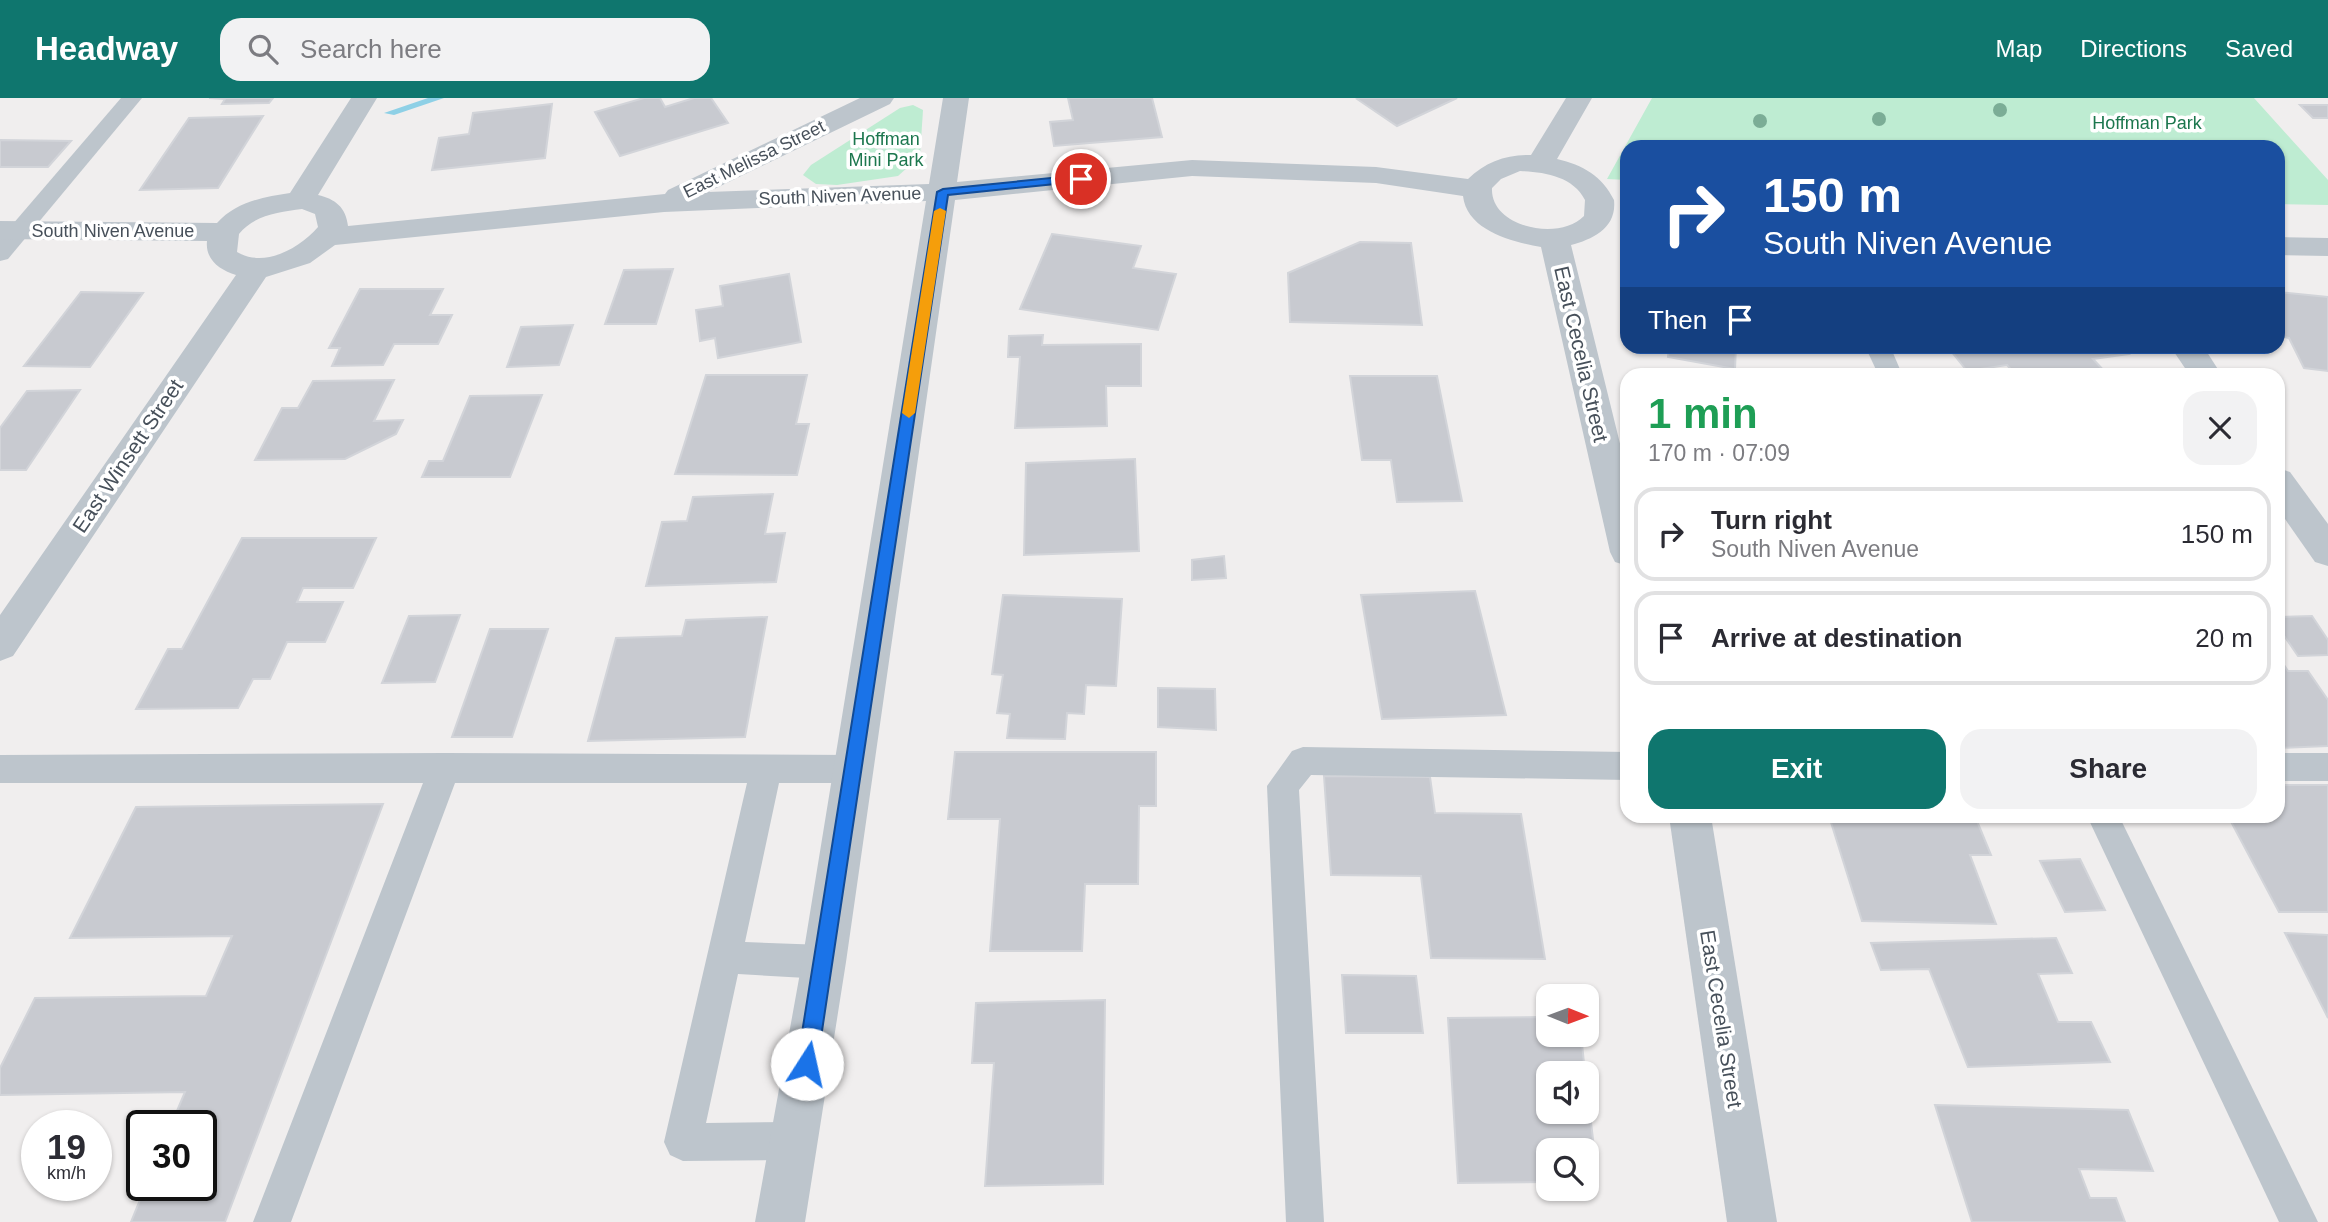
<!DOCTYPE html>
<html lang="en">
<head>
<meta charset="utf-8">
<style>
	:root { --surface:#fff; --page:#f2f2f3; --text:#2b2b33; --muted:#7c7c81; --line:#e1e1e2; --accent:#0f766e }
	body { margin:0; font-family:Helvetica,sans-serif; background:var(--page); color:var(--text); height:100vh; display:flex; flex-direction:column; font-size:26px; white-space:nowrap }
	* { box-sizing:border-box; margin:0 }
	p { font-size:23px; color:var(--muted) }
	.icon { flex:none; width:38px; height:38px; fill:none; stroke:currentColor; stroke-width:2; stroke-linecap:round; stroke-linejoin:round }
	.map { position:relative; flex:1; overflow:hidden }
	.drawer { position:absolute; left:1620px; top:270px; width:665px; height:455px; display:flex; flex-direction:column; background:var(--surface); border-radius:21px; box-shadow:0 2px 5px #0004 }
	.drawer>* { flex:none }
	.top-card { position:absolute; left:1620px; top:42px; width:665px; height:214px; border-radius:21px; box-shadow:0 2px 5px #0004; background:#1a4fa0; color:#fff; overflow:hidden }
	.needle { width:46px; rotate:91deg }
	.tools { position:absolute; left:1536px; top:886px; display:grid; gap:14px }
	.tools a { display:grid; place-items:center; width:63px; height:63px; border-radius:14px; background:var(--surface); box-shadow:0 2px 5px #0004; font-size:35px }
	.speed { position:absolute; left:21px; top:1012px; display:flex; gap:14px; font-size:35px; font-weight:700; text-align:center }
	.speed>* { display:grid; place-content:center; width:91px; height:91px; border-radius:50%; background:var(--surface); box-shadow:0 2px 5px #0004; line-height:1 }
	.speed small { font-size:18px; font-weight:400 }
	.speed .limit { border:4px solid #111; border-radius:10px; background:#fff; color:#111 }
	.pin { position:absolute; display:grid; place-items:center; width:60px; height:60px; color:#fff; margin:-30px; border:4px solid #fff; border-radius:50%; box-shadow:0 2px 7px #0007 }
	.me { position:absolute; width:77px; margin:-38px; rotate:10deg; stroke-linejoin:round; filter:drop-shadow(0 0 5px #0008) }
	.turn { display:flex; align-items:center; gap:24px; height:147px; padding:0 28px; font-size:32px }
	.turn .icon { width:91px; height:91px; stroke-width:2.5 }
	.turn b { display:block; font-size:49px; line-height:60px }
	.then { display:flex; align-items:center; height:66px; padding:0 28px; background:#0003; gap:14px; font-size:26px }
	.round { display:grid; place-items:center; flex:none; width:74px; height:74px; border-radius:21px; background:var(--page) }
	.summary { display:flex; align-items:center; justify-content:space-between; height:119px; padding:0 28px }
	h1 { font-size:42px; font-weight:700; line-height:52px; color:#1e9e55 }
	.cta { display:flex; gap:14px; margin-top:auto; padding:14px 28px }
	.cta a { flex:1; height:80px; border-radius:21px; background:var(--accent); color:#fff; font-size:28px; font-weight:700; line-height:80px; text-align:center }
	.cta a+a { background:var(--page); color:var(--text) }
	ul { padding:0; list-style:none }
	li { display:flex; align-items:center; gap:21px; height:94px; margin:0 14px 10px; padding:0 14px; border:4px solid var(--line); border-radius:21px }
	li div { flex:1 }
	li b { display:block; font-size:26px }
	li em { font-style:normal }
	header { display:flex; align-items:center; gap:42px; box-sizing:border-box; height:98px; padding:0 35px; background:var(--accent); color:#fff }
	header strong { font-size:33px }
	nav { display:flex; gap:38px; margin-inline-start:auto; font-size:24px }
	.search { width:490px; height:63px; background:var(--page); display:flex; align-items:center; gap:18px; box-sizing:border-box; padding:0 24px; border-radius:21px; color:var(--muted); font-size:26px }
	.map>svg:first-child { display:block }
</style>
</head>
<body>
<header>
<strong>Headway</strong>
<div class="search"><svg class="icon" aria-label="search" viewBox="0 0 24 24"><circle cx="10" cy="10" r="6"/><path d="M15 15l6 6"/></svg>Search here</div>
<nav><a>Map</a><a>Directions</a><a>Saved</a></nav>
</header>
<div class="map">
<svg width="2328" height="1124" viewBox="0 0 2328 1124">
	<rect width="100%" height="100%" fill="#f0eeee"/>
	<g fill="#beecd2">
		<polygon points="1652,0 2254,0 2328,82 2328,107 2279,106 2278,49 1628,49 1627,82 1607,81"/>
		<polygon points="913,7 923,12 920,58 898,78 837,87 816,86 803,77 811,67 900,10"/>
	</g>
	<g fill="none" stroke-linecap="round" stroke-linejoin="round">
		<polygon fill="#8ed0e6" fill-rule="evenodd" points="428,0 444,0 394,17 384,15"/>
	</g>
	<g fill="#c8cad0" stroke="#d2d4d9" stroke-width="2">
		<polygon points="209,0 273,0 269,5 222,6 225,1"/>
		<polygon points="644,0 660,0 665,9 694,0 711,0 728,25 620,58 595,14"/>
		<polygon points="1068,0 1152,0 1162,39 1054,48 1050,24 1073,22"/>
		<polygon points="1359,0 1457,0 1397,28 1357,1"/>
		<polygon points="552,6 545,60 432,72 439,40 469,36 473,15"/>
		<polygon points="2300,7 2328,7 2328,20 2313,20"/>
		<polygon points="263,18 218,90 140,92 189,20"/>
		<polygon points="878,39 891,42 882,51 868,48"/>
		<polygon points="0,42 71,43 48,69 0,69"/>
		<polygon points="1052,136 1141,148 1133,170 1176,176 1158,232 1020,211"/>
		<polygon points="1360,144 1411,145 1422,227 1290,224 1288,175"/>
		<polygon points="673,171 656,226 605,226 624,172"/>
		<polygon points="789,176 801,244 718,260 715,240 700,243 696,212 723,208 720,188"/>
		<polygon points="360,191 443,191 430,217 452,217 438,246 394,246 383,267 332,268 340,250 329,250"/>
		<polygon points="81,194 143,195 90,269 24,268"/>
		<polygon points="2278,194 2328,199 2328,273 2304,270 2289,240 2278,238"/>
		<polygon points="573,227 559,267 507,269 521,229"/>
		<polygon points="1043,237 1042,247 1141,246 1141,288 1106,288 1107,328 1015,330 1020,259 1008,259 1009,238"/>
		<polygon points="1669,248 1736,248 1735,271 1668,259"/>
		<polygon points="1947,248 2122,248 2129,256 2093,261 2107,276 2015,276 2007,267 1967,273"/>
		<polygon points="706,277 807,277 796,326 809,326 797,377 675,376"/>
		<polygon points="1350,278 1437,278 1462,403 1397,404 1391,362 1362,362"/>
		<polygon points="394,282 374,323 403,322 396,336 345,361 255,362 282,310 298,310 313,283"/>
		<polygon points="80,292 26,372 0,372 0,330 27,293"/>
		<polygon points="542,297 510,379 422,379 429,363 443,363 470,298"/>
		<polygon points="1135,361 1139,453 1024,457 1026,365"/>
		<polygon points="773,396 765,436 785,435 776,484 646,488 662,424 687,423 693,399"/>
		<polygon points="242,440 376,440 353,490 303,490 297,504 343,504 325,544 287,544 270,581 253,581 238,610 136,611 168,551 182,551"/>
		<polygon points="1224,458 1226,480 1192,482 1192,462"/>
		<polygon points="1475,493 1506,617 1382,621 1361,497"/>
		<polygon points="1003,497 1122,501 1116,588 1086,587 1084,616 1067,615 1065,641 1007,640 1010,616 997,615 1003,577 992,576"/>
		<polygon points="460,517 435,584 382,585 409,518"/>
		<polygon points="2312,518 2328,542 2328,557 2298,558 2278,529 2278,519"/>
		<polygon points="767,519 745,639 588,643 616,540 682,538 686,522"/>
		<polygon points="490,531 548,531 512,639 452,639"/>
		<polygon points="2278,558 2288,573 2308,573 2328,602 2328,648 2278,650"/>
		<polygon points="1158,590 1215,591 1216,632 1158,629"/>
		<polygon points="955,654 1156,654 1156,708 1139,708 1138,786 1085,786 1082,853 990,853 1000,721 948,721"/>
		<polygon points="1324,678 1430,679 1435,715 1521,716 1545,861 1431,860 1421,778 1331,777"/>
		<polygon points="2278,687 2328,687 2328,814 2279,814 2228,718 2278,718"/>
		<polygon points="383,706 225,1124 131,1124 146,1087 201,1087 201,1027 171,1027 185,994 0,997 0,970 35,900 206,898 232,838 70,840 136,709"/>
		<polygon points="1829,718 1975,718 1991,757 1970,757 1996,826 1862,823"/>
		<polygon points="2080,761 2105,812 2065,814 2040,763"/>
		<polygon points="2285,835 2328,837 2328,920"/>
		<polygon points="2056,840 2072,875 2038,876 2058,924 2091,924 2110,964 1968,969 1929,871 1881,872 1871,845"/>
		<polygon points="1342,877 1416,878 1423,935 1346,935"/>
		<polygon points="1105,902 1103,1086 985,1088 994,965 972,965 976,905"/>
		<polygon points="1549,919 1549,936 1581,936 1585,975 1549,975 1549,1013 1587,1013 1587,990 1598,1084 1587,1084 1587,1052 1549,1052 1549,1084 1458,1085 1448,920"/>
		<polygon points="1935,1007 2128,1012 2153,1073 2079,1071 2090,1100 2116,1100 2125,1124 1972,1124"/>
	</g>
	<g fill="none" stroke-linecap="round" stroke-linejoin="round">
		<g fill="#bdc5cc" fill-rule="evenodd">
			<polygon points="121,0 142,0 8,161 0,163 0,141"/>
			<polygon points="1865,248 1890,248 1902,276 1878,276"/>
			<polygon points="1303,649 1628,654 1628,682 1311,677 1299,692 1324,1124 1286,1124 1267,688 1292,653"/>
			<polygon points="445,655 854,657 865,661 870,671 865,681 854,685 779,685 745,844 824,847 836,852 841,864 836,876 824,881 738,876 706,1025 794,1024 807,1030 813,1043 807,1056 794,1062 683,1063 670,1057 664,1044 747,685 455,685 291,1124 253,1124 423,685 0,685 0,657"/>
			<rect x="2278" y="655" width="50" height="28"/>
			<polygon points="2087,718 2119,718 2318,1124 2279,1124"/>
		</g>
		<g fill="#bdc5cc" fill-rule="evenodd">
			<path d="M351 0H377L318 97C335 101 346 109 348 128L665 96 668 92 860 0H894L890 6 708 94 929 86 943 0H969L957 84 1192 62 1376 69 1468 81C1485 64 1507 56 1531 57L1566 0H1592L1557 61C1583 67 1602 78 1614 102 1617 130 1593 141 1571 147L1628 378V468L1615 464 1610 454 1541 149C1513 144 1467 133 1463 98L1376 85 1192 78 955 102 846 864 805 1124H755L802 864 926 103 664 114 335 147 310 165 266 179 13 558 0 563V517L236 177C220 172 205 162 207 143L0 141V123L217 125C236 104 263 99 290 95ZM1520 73C1544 74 1573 78 1585 102L1584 118C1559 144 1490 129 1492 90L1501 81ZM302 111 315 116 318 129C299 151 264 170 237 154L239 136C254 117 279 114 302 111Z"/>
			<polygon points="2278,139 2328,140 2328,158 2278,157"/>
			<polygon points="2170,248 2203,248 2221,276 2189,276"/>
			<polygon points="2278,370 2290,374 2328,426 2328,468 2315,464 2278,411"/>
			<polygon points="1669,718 1711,718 1777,1124 1727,1124"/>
		</g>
	</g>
	<g fill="#7bad96">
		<circle cx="2000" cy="12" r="7"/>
		<circle cx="1879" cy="21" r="7"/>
		<circle cx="1760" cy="23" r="7"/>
	</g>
	<polygon fill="#1a73e8" stroke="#114b97" stroke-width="2" points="1081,77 1087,81 1085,83 948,97 817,966 814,973 807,976 800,973 797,966 937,94 943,91"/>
	<polygon fill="#f59e0b" points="940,110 946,113 915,315 909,320 902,315 934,113"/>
	<g text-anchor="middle" stroke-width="7" stroke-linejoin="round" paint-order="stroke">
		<g font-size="18" fill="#1c774e" stroke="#fff">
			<text x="2147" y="31">Hoffman Park</text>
			<text x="886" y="47">Hoffman<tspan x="886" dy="21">Mini Park</tspan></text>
		</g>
		<g font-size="18" fill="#47505a" stroke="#fff">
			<text transform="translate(754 61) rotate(-26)" y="6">East Melissa Street</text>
			<text transform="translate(840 98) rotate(-2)" y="6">South Niven Avenue</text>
			<text x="113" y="139">South Niven Avenue</text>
		</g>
		<g font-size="21" fill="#47505a" stroke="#fff">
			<text transform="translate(1581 256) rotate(77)" y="7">East Cecelia Street</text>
			<text transform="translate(128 358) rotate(-56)" y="7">East Winsett Street</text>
			<text transform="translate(1721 921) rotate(81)" y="7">East Cecelia Street</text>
		</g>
	</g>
</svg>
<div class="tools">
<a><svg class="needle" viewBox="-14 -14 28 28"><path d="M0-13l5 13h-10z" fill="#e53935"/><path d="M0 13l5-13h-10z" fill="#7c7c81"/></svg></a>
<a><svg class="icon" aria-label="sound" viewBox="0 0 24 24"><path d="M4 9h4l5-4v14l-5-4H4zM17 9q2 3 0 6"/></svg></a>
<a><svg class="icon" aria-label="search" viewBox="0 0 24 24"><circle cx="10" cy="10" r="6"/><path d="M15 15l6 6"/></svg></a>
</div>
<div class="speed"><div>19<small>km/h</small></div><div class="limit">30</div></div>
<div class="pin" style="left:1081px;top:81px;background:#d93025"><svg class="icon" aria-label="arrive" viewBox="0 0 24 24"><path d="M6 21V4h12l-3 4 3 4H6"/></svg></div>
<svg class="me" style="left:807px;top:966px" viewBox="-20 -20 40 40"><circle r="19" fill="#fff"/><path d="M0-13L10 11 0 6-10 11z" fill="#1a73e8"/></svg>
<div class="top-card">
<div class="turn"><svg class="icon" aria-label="right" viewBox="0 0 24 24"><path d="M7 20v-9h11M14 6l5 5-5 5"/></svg><div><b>150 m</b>South Niven Avenue</div></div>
<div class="then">Then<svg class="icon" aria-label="arrive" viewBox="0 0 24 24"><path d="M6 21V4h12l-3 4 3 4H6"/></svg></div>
</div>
<section class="drawer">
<div class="summary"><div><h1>1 min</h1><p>170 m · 07:09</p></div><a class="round"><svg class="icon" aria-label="close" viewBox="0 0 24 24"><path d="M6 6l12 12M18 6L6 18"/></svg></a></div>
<ul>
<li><svg class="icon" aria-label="right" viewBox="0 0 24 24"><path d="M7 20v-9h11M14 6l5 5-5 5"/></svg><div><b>Turn right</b><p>South Niven Avenue</p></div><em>150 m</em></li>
<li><svg class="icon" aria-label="arrive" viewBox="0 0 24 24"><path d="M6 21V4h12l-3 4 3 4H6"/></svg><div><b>Arrive at destination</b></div><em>20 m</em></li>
</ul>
<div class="cta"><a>Exit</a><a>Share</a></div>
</section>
</div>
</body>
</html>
